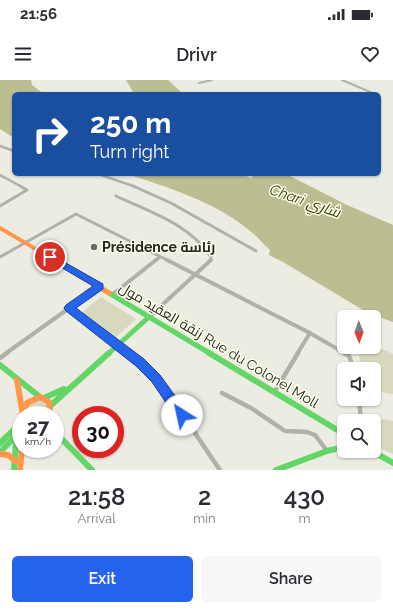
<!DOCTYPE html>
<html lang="en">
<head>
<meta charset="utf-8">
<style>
	:root { --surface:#fff; --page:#f7f7f7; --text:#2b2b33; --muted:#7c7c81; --accent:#2563eb }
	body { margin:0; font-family:Raleway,Cairo,sans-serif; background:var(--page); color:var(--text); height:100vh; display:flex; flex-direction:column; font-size:15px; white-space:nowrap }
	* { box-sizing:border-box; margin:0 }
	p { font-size:13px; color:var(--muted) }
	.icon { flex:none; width:22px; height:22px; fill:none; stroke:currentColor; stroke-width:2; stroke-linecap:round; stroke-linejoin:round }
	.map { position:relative; height:390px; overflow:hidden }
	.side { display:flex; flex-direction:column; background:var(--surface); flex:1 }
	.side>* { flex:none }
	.top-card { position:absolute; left:12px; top:12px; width:369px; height:84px; border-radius:6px; box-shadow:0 1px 3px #0004; background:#1a4fa0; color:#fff; overflow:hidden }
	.needle { width:26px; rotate:179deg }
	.fabs { position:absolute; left:337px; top:230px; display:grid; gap:8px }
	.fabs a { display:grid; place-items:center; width:44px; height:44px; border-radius:6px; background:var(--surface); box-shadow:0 1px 3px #0004; font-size:20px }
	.speed { position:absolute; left:12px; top:326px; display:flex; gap:8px; font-size:20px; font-weight:700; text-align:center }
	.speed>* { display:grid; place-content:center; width:52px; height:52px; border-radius:50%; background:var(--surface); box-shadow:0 1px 3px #0004; line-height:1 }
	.speed small { font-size:10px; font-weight:400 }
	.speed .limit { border:6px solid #d22; background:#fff; color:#111 }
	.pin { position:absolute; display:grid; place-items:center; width:34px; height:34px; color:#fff; margin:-17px; border:2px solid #fff; border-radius:50%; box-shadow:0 1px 4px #0007 }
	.me { position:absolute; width:44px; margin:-22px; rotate:325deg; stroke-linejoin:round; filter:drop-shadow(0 0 3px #0008) }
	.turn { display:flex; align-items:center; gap:14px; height:84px; padding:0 12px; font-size:18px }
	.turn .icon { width:52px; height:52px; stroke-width:2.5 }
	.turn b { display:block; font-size:28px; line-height:34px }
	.eta { display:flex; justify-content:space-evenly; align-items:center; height:68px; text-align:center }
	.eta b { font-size:24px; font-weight:600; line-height:28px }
	.primary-button { display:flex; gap:8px; margin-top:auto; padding:8px 12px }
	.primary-button a { flex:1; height:46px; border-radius:6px; background:var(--accent); color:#fff; font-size:16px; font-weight:600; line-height:46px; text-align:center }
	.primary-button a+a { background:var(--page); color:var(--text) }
	.status { display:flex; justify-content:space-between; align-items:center; height:28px; padding:0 20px; background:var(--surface); direction:ltr }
	.status svg { height:11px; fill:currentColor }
	header { display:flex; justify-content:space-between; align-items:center; height:52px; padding:0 12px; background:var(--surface); font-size:18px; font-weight:600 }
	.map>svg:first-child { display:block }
</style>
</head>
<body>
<div class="status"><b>21:56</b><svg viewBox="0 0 49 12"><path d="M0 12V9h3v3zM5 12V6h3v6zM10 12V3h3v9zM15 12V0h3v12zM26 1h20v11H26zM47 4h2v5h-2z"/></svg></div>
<header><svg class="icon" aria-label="menu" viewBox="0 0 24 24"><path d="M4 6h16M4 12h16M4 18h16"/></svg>Drivr<svg class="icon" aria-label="heart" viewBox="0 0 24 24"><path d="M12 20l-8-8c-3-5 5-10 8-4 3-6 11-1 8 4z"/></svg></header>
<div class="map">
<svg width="393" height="390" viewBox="0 0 393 390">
	<rect width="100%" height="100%" fill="#ecece2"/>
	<g fill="#d7d8be">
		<polygon points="101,217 136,239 115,258 80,234"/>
		<polygon points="374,265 393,274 393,314 374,311 374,289 361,289 359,276 361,267 374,267"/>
		<polygon points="40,319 48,324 45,335 24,335 29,323"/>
		<polygon points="368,337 393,341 393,374 382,369 375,360 374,341 369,341"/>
	</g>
	<g fill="#bbbe90">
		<polygon points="0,0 31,0 32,5 44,14 14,14 14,58 0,49"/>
		<polygon points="126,0 168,0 183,14 134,14"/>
		<path d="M128 94H241L251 98 253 97 249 94H286L347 125 393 145V242L368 233 283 182 269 175 270 170C263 164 257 156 250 151 216 122 169 108 128 94Z"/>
	</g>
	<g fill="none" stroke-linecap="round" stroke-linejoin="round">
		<g stroke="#b0b1a7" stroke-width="2">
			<polyline points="342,0 375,14"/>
			<polyline points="199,3 212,0"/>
		</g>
		<g stroke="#b0b1a7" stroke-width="2.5">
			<polyline points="0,66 14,71"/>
			<polyline points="98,94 136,107"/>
			<polyline points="0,95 22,107"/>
		</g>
		<g stroke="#b0b1a7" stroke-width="3">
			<polyline points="133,106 171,123 256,171"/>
			<path d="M116 116C150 132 190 144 211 177L210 181"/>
			<polyline points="0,126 27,110 20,106"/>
			<polyline points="0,177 76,134 169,181"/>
			<polyline points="155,181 160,177"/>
		</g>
		<g stroke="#b0b1a7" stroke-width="4">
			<polyline points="167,180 310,253"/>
			<polyline points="113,214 156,180"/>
			<polyline points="69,228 130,274"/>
			<polyline points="150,236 211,180"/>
			<polyline points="5,274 100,206"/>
			<polyline points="297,274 310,253 346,274"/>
		</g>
		<g stroke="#b0b1a7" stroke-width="4.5">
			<path d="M128 273C165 301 193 352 220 390"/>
			<polyline points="344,273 349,276 354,289"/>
			<polyline points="0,278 7,273"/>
			<polyline points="275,311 298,273"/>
			<polyline points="222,313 251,328 285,351 307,352 315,355 327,371"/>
			<polyline points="359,319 361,341"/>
		</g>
		<g stroke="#63d668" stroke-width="5">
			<polyline points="109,213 211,274"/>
			<polyline points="108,274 150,236"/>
		</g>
		<g stroke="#63d668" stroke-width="6">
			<polyline points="209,273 344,354"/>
			<polyline points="0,285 40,317"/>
			<polyline points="44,318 64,309"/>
			<polyline points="50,326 109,273"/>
			<polyline points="55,352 92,390"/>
			<polyline points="0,363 21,343"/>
			<polyline points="372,371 393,383"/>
			<polyline points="0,372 21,351"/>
			<polyline points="14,390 17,347 21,339"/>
			<polyline points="276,390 327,371 344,367"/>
		</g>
		<polyline stroke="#ff974d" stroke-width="4" points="0,148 56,181"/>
		<polyline stroke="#ff974d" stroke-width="5" points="54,180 109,213"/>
		<g stroke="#ff974d" stroke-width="6">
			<polyline points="17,300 22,330"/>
			<polyline points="21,336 27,323 40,317 49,322 50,331 47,335"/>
			<polyline points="0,374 8,375 15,381"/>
			<polyline points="20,390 22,369"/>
		</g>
	</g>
	<polygon fill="#2563eb" stroke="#184099" points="50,174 103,204 103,209 76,228 144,279 160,295 186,331 188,335 186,339 182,341 177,339 152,302 136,286 66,231 64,228 66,225 93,206 47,179 46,177"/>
	<circle fill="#6b6b63" stroke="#fcffea" stroke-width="1.5" cx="94" cy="167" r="4"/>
	<g text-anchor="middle" stroke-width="3" stroke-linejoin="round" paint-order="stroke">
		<g font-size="14" font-weight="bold" fill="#25261f" stroke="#fcffea" text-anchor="start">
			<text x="102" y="172">Présidence رئاسة</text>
		</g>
		<g font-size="14" fill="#25261f" stroke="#fcffea">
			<text transform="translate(219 265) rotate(31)" y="5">زنقة العقيد مول Rue du Colonel Moll</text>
		</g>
		<g font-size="15" font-style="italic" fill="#3b3d0d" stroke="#fcffea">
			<text transform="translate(305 121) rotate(19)" y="5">Chari شاري</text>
		</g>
	</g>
</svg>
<div class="fabs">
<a><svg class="needle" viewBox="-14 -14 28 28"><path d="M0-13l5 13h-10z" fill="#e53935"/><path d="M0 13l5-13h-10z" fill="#7c7c81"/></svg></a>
<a><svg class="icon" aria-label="sound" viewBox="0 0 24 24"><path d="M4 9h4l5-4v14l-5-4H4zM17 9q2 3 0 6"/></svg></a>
<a><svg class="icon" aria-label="search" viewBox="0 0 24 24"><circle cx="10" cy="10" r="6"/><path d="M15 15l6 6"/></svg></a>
</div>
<div class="speed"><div>27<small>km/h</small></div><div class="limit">30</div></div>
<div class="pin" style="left:50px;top:177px;background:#d93025"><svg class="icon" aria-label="arrive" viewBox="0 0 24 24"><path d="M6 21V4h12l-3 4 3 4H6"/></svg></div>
<svg class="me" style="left:182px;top:335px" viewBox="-20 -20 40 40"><circle r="19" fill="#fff"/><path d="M0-13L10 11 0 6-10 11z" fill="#2563eb"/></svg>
<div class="top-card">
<div class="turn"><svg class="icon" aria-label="right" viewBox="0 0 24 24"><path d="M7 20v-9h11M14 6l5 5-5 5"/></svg><div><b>250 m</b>Turn right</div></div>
</div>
</div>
<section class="side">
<div class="eta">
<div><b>21:58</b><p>Arrival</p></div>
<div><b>2</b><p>min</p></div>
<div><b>430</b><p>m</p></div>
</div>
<div class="primary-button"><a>Exit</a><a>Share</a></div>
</section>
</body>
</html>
